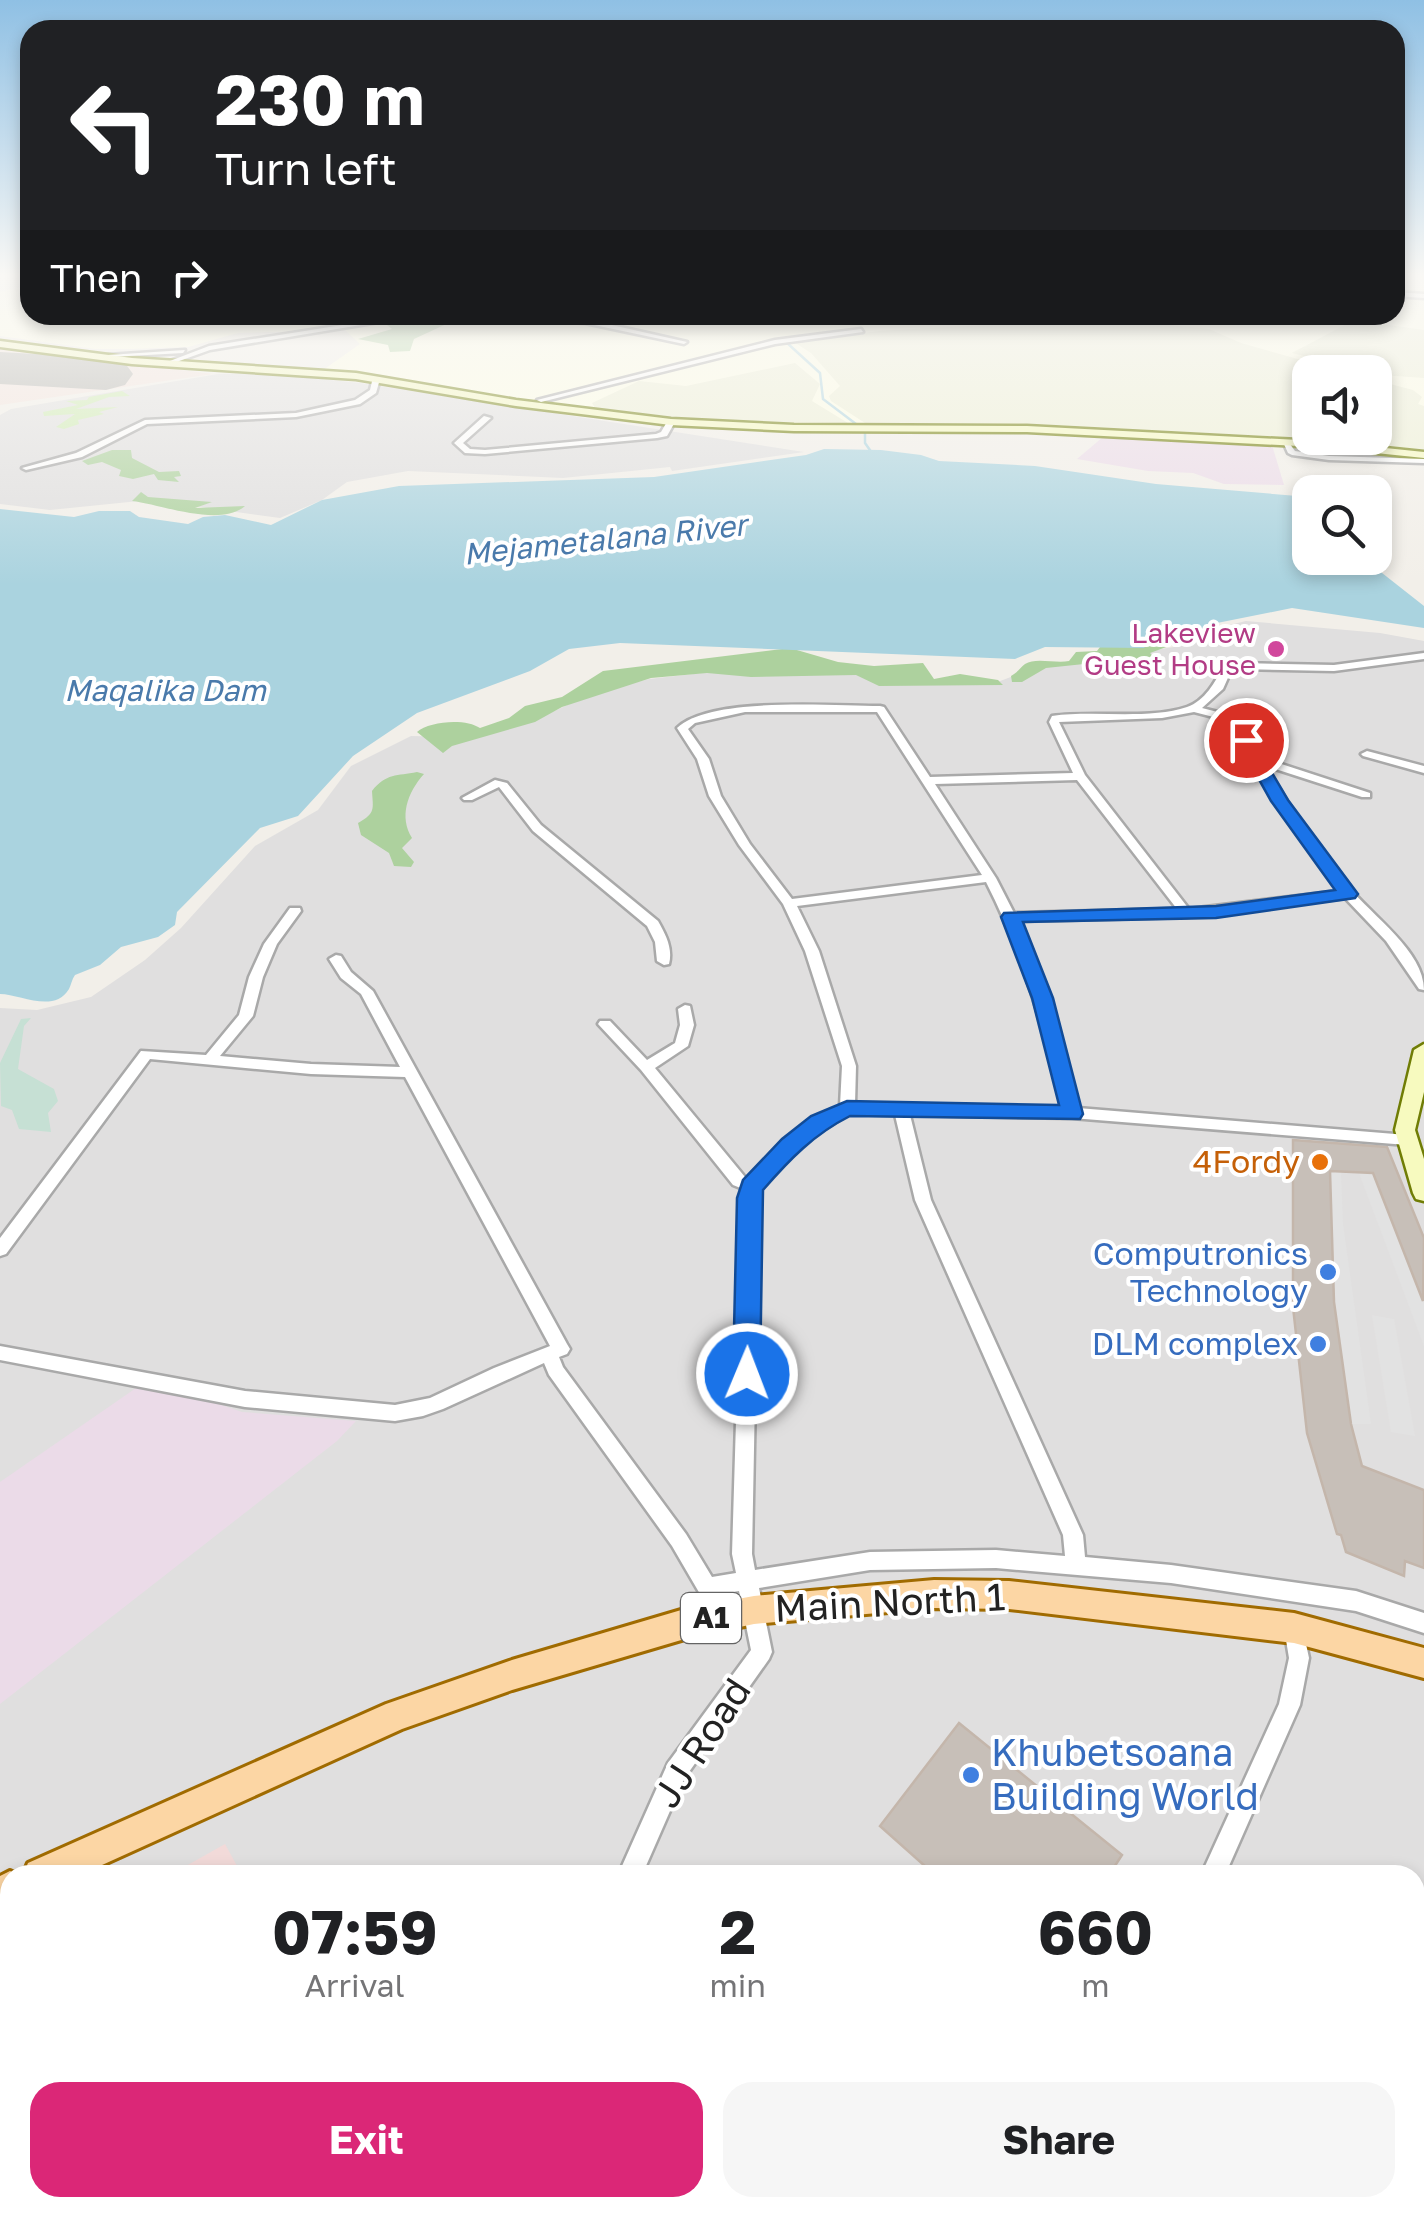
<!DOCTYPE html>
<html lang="en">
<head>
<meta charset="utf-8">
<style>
	:root { --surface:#fff; --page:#f6f6f6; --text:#202124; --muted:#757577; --accent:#db2777 }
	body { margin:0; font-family:"Golos Text",sans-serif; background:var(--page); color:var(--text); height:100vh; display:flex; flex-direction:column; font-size:38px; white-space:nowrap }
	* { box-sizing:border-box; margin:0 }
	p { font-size:32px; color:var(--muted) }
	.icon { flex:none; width:55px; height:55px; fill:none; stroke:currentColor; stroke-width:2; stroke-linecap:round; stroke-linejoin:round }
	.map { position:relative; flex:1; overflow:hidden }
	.panel { position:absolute; left:0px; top:1865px; width:1425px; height:352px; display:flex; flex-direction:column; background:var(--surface); border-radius:30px 30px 0 0; box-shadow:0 5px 15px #0003 }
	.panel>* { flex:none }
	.top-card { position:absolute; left:20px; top:20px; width:1385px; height:305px; border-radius:30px; box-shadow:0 5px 15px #0003; background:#202124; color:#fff; overflow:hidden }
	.controls { position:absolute; left:1292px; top:355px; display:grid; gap:20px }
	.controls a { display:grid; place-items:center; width:100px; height:100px; border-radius:20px; background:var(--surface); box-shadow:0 5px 15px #0003; font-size:50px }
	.pin { position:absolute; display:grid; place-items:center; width:85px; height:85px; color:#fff; margin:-42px; border:5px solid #fff; border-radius:50%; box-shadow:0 2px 10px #0007 }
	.me { position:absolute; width:110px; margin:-55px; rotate:1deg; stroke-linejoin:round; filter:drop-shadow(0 0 8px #0008) }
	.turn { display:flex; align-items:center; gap:35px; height:210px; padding:0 30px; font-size:45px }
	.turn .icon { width:130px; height:130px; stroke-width:2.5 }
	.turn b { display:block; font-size:70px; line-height:85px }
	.then { display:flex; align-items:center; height:95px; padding:0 30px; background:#0003; gap:20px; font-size:38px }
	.eta { display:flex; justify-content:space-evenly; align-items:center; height:170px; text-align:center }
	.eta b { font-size:60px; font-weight:700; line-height:70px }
	.primary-button { display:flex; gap:20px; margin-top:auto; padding:20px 30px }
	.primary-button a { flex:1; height:115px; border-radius:30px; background:var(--accent); color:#fff; font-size:40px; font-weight:700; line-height:115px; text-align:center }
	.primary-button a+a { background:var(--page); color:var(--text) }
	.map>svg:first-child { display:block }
</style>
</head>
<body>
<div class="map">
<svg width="1424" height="2216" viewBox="0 0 1424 2216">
	<rect width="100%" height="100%" fill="#f2efe9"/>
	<g fill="#e0dfdf" fill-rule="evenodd">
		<polygon points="263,373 360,383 804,452 672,471 670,467 563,478 408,471 347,482 322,500 280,518 149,500 50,510 0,504 0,415 11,409 218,374"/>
		<path d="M1246 621 1380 633 1424 641V2216H0V1008L37 1010 91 997 145 960 181 928 255 846 318 810 351 766 411 736 457 737 537 719 591 694 649 679 702 673 895 674 934 682 995 683 1029 670 1180 646 1209 630ZM10 1875H1415V2208H10Z"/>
	</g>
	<polygon fill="#f2dad9" points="225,1844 242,1875 170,1875"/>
	<g fill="#ebdbe8">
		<polygon points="1103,437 1272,445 1284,485 1224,484 1193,473 1148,471 1077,459"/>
		<polygon points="139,1386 198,1397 242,1412 356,1421 337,1441 0,1704 0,1482"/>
	</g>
	<path fill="#ffffe5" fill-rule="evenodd" d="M1395 275H1424V452L1318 440 1027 425H783L602 411 323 370 360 344 345 330 238 333 188 347 130 349H95L0 336V292L30 285V315H1395ZM1310 372H1375V438H1310Z"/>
	<polygon fill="#f3e3dd" points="0,346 13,348 213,374 0,405"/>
	<g fill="#eef0d5">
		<polygon points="1105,318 1209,329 1241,343 1344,372 1310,372 1310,438 1375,438 1375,380 1413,390 1422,397 1418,404 1424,406 1424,450 1344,440 1017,423 865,423 831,401 829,396 840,386 811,353 794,342 879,331"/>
		<polygon points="1354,320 1424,330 1424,378 1381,375 1292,353"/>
		<polygon points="795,363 820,384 812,401 848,423 712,421 595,408 592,403 639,381 686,386"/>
	</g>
	<polygon fill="#cdebb0" points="122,391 130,396 109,397 76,409 118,407 99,412 104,414 78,420 79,424 64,429 56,427 75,414 44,416 43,412 78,405 66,401 87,400 89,397"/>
	<g fill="#add19e">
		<path d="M439 317 453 321 414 339 410 351 390 352 388 345 358 339 392 329 387 325C405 318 422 325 439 317Z"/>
		<polygon points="112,450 131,450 132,458 159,472 179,471 181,476 174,477 179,482 158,480 154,474 133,479 119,476 121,470 102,462 88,465 82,461"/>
		<path d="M141 492 148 497 212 502 195 508 245 506C220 528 160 504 132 501Z"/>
		<path d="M1162 644 1169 646 1150 653 1161 663 1156 666 1117 661 1084 664 1046 668 1022 682H1012L1011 676C1017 673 1020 668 1025 664 1036 657 1056 664 1069 661L1076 652 1097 651 1100 647Z"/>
		<path d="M790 648 838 662 874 666 923 663 934 679 960 674 998 680 1003 685 879 686 856 675 751 677 707 673 651 678 562 707 535 722 452 746 443 753 417 732C429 721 466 718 480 728L509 718 525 706 562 697 603 671Z"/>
		<path d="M417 772 424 774C407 793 399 817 412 838L402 848 414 862 411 867 394 866 389 853 361 835 358 823C376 813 373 809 372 791 386 773 397 776 417 772Z"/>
	</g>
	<polygon fill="#c6e0d4" points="31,1018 24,1026 18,1069 54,1089 58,1101 48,1113 51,1132 19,1129 12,1110 1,1106 0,1063 21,1019"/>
	<polygon fill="#c8facc" points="0,2058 10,2079 10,2208 71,2208 75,2216 0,2216"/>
	<g fill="#e2e2e2">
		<polygon points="1330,1171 1341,1172 1343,1224 1371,1424 1351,1424 1334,1301"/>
		<polygon points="1359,1173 1373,1173 1424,1303 1424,1346"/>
		<polygon points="1372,1315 1394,1319 1415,1436 1391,1432"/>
	</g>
	<path fill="#aad3df" d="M824 449 881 450 921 455 939 461 1035 466 1156 484 1297 496 1310 508V558H1363L1424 606V628L1292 608 1212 624 1188 638 1160 633 1146 637 1150 641 1144 648 1045 647 1015 659 620 643 569 649 530 671 417 713 353 756 298 816 260 828 177 912 175 925 158 937 121 947 100 965 75 975C72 979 71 985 69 989 54 1014 20 994 0 994V509L74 517 99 511H130L139 517 188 524 203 517 225 515 271 525 322 500 399 486 654 477 806 455Z"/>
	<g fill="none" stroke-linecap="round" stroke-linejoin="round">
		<g stroke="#aad3df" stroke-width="2.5">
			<polyline points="786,342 820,373 823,399 856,424"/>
			<polyline points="865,430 865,443 872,453"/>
		</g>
		<polygon fill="#b1b0ac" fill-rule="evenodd" points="0,362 39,368 93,362 113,373 110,378 72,386 0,374"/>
		<polygon fill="#b1b0ac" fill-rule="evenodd" points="0,352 106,358 125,363 133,374 125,385 106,390 0,384"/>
	</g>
	<g fill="#c7bfb8" stroke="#c4b6ab" stroke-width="2.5">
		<polygon points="1293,1140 1387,1147 1424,1238 1423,1301 1373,1173 1330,1171 1334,1302 1351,1424 1362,1466 1424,1490 1424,1568 1405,1561 1404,1576 1346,1552 1341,1535 1337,1534 1307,1433 1293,1307"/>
		<polygon points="959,1723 1122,1855 1109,1875 935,1875 880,1826"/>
	</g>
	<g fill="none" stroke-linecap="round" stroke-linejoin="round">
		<defs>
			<g id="street">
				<polygon points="1395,292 1424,294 1424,298 1395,296"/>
				<polygon points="406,315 421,315 210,350 168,365 162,364 209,346"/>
				<polygon points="457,315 585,319 687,342 684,344 585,323"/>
				<polygon points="861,329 863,332 775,344 541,402 537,400 775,340"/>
				<polygon points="185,350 183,353 111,357 108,355"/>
				<polygon points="373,377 380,379 376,393 360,404 296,417 147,424 82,457 26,470 22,468 76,453 145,420 296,413 355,400 370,390"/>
				<polygon points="484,416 491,418 463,443 470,449 485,450 656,434 661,432 668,420 675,422 667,436 657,438 485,454 465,453 454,443"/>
				<polygon points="1287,440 1295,451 1329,456 1424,459 1424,463 1329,460 1292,455 1288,453 1283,442"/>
				<path d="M1424 653V659L1334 671 1240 669 1231 671 1223 689 1202 708 1237 717 1260 757 1370 793V797H1362L1266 766C1290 809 1319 848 1349 887 1372 916 1424 951 1424 990L1419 989 1386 941 1345 898 1186 917 1018 921 1046 992 1078 1108 1407 1135 1415 1140 1412 1144 1407 1145 1072 1118 910 1115 931 1200 1083 1535 1085 1557 1171 1565 1356 1591 1424 1613V1633L1356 1611 1171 1583 996 1568 870 1570 759 1588 772 1652 769 1659 684 1779 642 1875H618L668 1763 751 1650 739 1591 707 1596 700 1594 672 1546 549 1375 544 1363 443 1409 423 1416 395 1421 245 1407 0 1360V1346L245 1391 395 1405 430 1398 494 1368 550 1346 405 1077 311 1074 150 1059 6 1254 0 1256V1238L141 1051 206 1055 239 1015 249 977 264 944 290 908H300L301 911 277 944 263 977 253 1016 220 1056 311 1064 400 1067 361 994 341 978 329 959 336 955 341 956 351 972 373 991 567 1344 570 1349 567 1354 559 1357 563 1367 686 1534 712 1577 736 1573 732 1554 743 1189 733 1185 641 1070 598 1024 600 1021H610L647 1060 675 1043 680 1025 678 1009 685 1005 690 1006 694 1025 688 1046 655 1068 745 1177 749 1179 802 1129 840 1106 842 1066 805 951 783 904 739 845 709 796 697 759 677 728C710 696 833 706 880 706L884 707 930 777 1073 773 1049 722 1052 716C1093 710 1149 720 1187 707 1205 701 1215 682 1223 667L1240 663 1334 665ZM745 712H877L982 875 792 899 750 844 721 796 709 759 688 729 695 723ZM1194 712 1229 721 1274 801 1340 891 1189 909 1085 775 1059 722 1162 718ZM1077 780 1177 909 1014 913 996 878 935 784ZM986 882C1023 954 1044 1030 1063 1108L855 1104 856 1066 819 951 797 906ZM849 1114 895 1115 915 1200 1063 1535 1065 1556 996 1550 870 1552 755 1570 752 1554 759 1188 812 1137Z"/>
				<polygon points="1367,751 1424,766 1424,773 1363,756 1361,754"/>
				<path d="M495 780 507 783 541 825 658 921C666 935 673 949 669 964L664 965 657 961 655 942 647 926 533 831 499 787 472 800H464L462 798Z"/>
				<polygon points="1294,1618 1301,1621 1309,1658 1300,1705 1225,1875 1201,1875 1279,1704 1289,1658 1284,1628 1287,1621"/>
				<polygon points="582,2208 608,2208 606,2216 580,2216"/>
				<polygon points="812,2208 838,2208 841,2216 815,2216"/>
				<polygon points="1033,2208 1061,2208 1058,2216 1030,2216"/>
				<polygon points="1333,2208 1366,2208 1369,2216 1336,2216"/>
			</g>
			<g id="secondary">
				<polygon points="0,341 132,358 356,373 516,400 671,419 794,425 1027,426 1318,441 1424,452 1424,458 1318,447 1027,432 794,431 671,425 516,406 356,379 132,364 0,347"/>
				<polygon points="1424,1044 1424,1092 1415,1130 1424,1159 1424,1201 1416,1199 1413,1193 1395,1130 1414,1050"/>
			</g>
			<g id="primary">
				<polygon points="934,1580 1009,1581 1294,1613 1424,1648 1424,1678 1294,1643 1009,1609 934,1608 754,1624 688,1638 512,1690 402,1729 80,1875 23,1875 28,1863 386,1704 512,1660 688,1608 754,1596"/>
				<polygon points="10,1871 19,1875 10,1875 10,1907 0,1912 0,1876"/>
			</g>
		</defs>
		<use href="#street" stroke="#a9a9a9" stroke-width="5"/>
		<use href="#secondary" stroke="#707d05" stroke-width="5"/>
		<use href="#primary" stroke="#a06b00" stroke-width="6"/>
		<use href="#street" fill="#fff" fill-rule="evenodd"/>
		<use href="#secondary" fill="#f7fabf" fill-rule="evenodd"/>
		<use href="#primary" fill="#fcd6a4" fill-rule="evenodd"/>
	</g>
	<linearGradient id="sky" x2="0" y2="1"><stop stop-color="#8fc0e4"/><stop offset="0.47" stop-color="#f9f8f5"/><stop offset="1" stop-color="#f9f8f5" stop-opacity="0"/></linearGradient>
	<rect width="1424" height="585" fill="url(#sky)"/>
	<path fill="#1a73e8" stroke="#114b97" stroke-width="2.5" d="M1240 737H1251L1288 800 1358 894 1355 898 1216 918 1023 922 1053 998 1083 1114 1080 1119 850 1116C814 1134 789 1160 763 1190L760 1374 756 1382 747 1385 737 1382 733 1374 737 1198 743 1180 782 1139 811 1116 847 1101 1059 1105 1032 998 1001 917 1004 913 1216 906 1335 890 1271 801 1237 740Z"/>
	<circle fill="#d1479c" stroke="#fff" stroke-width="4" cx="1276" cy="649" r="10"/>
	<circle fill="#e8710a" stroke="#fff" stroke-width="4" cx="1320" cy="1162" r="10"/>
	<g fill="#3f7fe0" stroke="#fff" stroke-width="4">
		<circle cx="1328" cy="1272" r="10"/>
		<circle cx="1318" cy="1344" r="10"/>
		<circle cx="971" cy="1775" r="10"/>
	</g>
	<g text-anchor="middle" stroke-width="8" stroke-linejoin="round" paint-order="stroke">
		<g font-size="28" fill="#b23c85" stroke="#fff" text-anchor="end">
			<text x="1256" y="643">Lakeview<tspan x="1256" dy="32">Guest House</tspan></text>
		</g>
		<g font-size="30" font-style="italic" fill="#4a7aab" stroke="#fff">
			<text transform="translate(605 540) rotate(-6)" y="10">Mejametalana River</text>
			<text x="165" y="701">Maqalika Dam</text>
		</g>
		<rect fill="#fff" stroke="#646464" stroke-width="2.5" x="681" y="1593" width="60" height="50" rx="8"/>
		<g font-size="30" font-weight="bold" fill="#222">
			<text x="711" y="1628">A1</text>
		</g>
		<g font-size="32" fill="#c56008" stroke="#fff" text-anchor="end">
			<text x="1300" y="1173">4Fordy</text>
		</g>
		<g font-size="32" fill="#366cbe" stroke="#fff" text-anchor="end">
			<text x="1308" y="1265">Computronics<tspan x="1308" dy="37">Technology</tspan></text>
			<text x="1298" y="1355">DLM complex</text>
		</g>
		<g font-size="38" fill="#222" stroke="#fff">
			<text transform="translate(890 1603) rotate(-3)" y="13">Main North 1</text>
			<text transform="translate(702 1743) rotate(-57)" y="13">JJ Road</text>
		</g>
		<g font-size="38" fill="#366cbe" stroke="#fff" text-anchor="start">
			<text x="991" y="1766">Khubetsoana<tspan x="991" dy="44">Building World</tspan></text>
		</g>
	</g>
</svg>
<div class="controls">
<a><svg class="icon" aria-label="sound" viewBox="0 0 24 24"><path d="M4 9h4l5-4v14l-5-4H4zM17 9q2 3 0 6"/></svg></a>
<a><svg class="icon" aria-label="search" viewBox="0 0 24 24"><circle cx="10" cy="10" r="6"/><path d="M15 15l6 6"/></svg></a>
</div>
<div class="pin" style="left:1246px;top:740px;background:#d93025"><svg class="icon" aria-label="arrive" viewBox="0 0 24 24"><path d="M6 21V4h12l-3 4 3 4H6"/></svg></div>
<svg class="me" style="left:747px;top:1374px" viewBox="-20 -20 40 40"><circle r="17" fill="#1a73e8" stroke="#fff" stroke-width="3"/><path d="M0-11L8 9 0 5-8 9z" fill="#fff"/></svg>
<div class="top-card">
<div class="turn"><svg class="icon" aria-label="left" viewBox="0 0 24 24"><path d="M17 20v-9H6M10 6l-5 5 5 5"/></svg><div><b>230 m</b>Turn left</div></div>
<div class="then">Then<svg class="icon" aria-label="right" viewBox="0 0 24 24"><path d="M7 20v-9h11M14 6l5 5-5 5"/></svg></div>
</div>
<section class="panel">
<div class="eta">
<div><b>07:59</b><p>Arrival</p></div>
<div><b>2</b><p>min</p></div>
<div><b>660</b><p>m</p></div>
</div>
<div class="primary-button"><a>Exit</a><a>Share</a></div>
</section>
</div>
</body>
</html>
